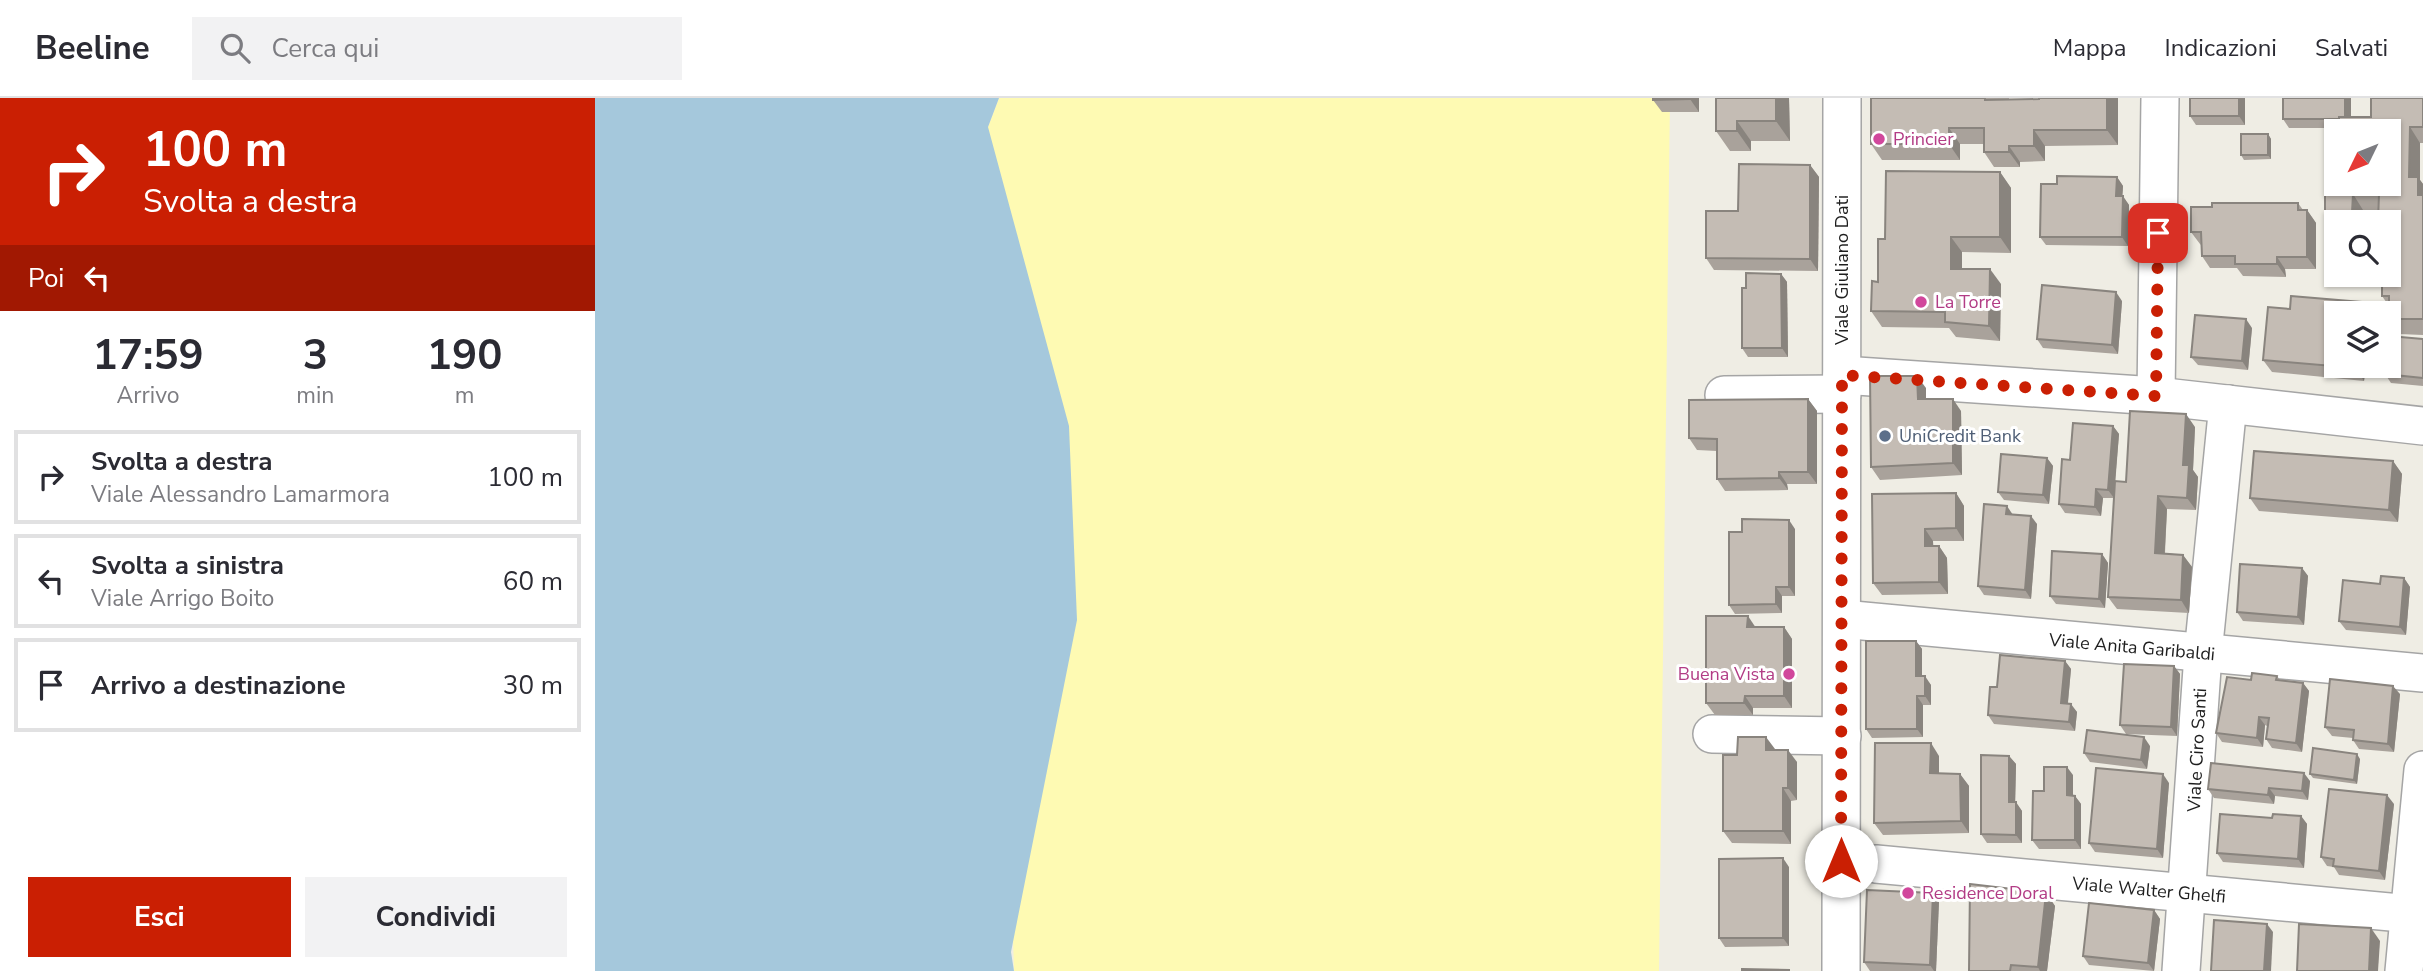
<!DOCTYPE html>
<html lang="it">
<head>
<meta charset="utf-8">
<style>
	:root { --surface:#fff; --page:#f2f2f3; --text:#2b2b33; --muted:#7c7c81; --line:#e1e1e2; --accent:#ca1f03 }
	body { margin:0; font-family:"Nunito Sans",sans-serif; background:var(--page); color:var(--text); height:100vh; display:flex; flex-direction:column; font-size:26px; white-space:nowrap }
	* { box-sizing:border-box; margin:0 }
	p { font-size:23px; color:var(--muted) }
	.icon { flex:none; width:38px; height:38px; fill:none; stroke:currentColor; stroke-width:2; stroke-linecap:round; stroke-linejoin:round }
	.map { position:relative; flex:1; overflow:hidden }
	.details { display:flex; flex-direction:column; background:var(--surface); width:595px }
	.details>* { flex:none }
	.hud { background:#ca1f03; color:#fff; overflow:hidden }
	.needle { width:46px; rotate:227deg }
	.buttons { position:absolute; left:1729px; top:21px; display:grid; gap:14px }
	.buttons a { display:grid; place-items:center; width:77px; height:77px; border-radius:0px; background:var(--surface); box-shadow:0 2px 5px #0004; font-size:35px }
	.pin { position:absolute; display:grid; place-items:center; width:60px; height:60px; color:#fff; margin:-30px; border-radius:14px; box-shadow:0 4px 10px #0006 }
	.me { position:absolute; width:77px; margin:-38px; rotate:0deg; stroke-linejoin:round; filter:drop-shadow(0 0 5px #0008) }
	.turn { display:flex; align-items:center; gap:24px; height:147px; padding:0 28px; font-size:32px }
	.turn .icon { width:91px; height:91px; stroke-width:2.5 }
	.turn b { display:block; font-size:49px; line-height:60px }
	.then { display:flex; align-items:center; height:66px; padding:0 28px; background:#0003; gap:14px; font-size:26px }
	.eta { display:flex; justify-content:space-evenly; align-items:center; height:119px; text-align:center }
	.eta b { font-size:42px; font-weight:700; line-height:49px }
	.cta { display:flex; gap:14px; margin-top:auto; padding:14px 28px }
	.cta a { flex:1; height:80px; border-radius:0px; background:var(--accent); color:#fff; font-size:28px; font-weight:700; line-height:80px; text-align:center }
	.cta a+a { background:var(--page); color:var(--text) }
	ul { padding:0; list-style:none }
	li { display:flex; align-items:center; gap:21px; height:94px; margin:0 14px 10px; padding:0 14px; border:4px solid var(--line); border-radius:0px }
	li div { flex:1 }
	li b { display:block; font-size:26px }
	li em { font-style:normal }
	header { display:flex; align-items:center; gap:42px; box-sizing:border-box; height:98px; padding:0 35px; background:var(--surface); border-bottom:2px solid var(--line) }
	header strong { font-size:33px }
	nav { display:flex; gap:38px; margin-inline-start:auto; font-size:24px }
	.search { width:490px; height:63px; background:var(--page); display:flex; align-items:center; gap:18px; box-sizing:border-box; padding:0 24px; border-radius:0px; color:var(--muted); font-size:26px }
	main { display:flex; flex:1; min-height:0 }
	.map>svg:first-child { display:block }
</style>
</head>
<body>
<header>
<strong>Beeline</strong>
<div class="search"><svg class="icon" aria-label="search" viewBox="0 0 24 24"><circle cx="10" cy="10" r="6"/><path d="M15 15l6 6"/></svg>Cerca qui</div>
<nav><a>Mappa</a><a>Indicazioni</a><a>Salvati</a></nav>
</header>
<main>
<section class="details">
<div class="hud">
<div class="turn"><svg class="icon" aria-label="right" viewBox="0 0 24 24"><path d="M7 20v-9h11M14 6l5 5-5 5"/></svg><div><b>100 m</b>Svolta a destra</div></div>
<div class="then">Poi<svg class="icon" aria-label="left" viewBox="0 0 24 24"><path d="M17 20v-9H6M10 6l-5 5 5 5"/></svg></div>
</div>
<div class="eta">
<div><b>17:59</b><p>Arrivo</p></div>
<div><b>3</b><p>min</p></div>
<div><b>190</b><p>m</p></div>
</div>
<ul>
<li><svg class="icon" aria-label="right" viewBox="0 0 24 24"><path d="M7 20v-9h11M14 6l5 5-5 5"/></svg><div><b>Svolta a destra</b><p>Viale Alessandro Lamarmora</p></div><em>100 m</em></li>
<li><svg class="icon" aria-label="left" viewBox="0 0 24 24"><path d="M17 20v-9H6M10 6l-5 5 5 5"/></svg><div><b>Svolta a sinistra</b><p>Viale Arrigo Boito</p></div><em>60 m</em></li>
<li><svg class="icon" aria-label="arrive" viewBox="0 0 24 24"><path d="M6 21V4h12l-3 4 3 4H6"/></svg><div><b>Arrivo a destinazione</b></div><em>30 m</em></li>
</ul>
<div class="cta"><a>Esci</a><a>Condividi</a></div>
</section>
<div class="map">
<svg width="1828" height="873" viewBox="0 0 1828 873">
	<rect width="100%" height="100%" fill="#efede4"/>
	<polygon fill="#fefab3" points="404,0 1075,0 1064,873 419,873 393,29"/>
	<polygon fill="#a5c8dc" points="0,0 404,0 393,29 474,328 482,522 416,854 419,873 0,873"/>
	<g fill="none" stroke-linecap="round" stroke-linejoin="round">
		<defs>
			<g id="street">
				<polyline points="1247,277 1561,298 1828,328"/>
				<polyline points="1129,297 1247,296"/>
				<polyline points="1561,298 1565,0"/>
				<polyline points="1247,521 1828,575"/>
				<polyline points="1117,636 1247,638"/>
				<polyline points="1281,766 1828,817"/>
				<polyline points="1246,873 1247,0"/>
				<polyline points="1586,873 1608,556 1633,306"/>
				<polyline points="1809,873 1828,672"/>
			</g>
		</defs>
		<use href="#street" stroke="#a5a5a5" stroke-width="40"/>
		<use href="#street" stroke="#fff" stroke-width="37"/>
	</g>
	<g fill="#a9a29b">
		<polygon points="1058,0 1104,0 1104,14 1067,14 1058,2"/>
		<polygon points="1121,0 1194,0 1195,43 1156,43 1156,53 1135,53 1121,33"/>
		<polygon points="1276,0 1414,0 1414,2 1444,1 1444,0 1523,0 1523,47 1450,48 1450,63 1425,64 1425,69 1399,69 1389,54 1389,46 1365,46 1365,62 1287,62 1276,46"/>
		<polygon points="1650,0 1650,27 1601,27 1595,18"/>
		<polygon points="1828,0 1828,45 1825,45 1825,82 1828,86 1828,237 1804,236 1794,221 1794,208 1787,198 1803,184 1803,169 1794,168 1794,124 1784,112 1768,112 1768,124 1741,124 1741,130 1730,114 1730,50 1794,86 1744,30 1694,30 1688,21 1776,19"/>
		<polygon points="1673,36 1676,41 1676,61 1649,62 1646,57"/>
		<polygon points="1215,67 1224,79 1223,173 1119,172 1111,160 1143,113"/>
		<polygon points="1405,74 1416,90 1416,155 1367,154 1367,171 1406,186 1405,243 1361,239 1354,230 1287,229 1276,213 1283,184 1290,141"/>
		<polygon points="1522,79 1528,88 1527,98 1534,107 1533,148 1451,147 1445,139 1462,86"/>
		<polygon points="1703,105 1708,112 1712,112 1721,125 1721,171 1690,171 1691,179 1648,178 1642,170 1615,170 1607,158 1606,147 1605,146 1596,134 1617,109"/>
		<polygon points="1186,176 1192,184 1193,259 1153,259 1147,250 1151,190"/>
		<polygon points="1527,203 1523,256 1448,250 1442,241"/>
		<polygon points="1657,230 1653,272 1603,267 1596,259"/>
		<polygon points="1828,241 1828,288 1796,285 1790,276"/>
		<polygon points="1668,262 1741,268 1771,268 1769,283 1677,274"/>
		<polygon points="1331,290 1331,301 1366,313 1367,377 1285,382 1276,369"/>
		<polygon points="1213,301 1222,313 1222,386 1192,386 1193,392 1130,393 1122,381 1122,353 1102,352 1094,340"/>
		<polygon points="1518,328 1524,336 1520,383 1531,384 1600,329 1598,372 1603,379 1601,412 1572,411 1570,455 1588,457 1597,469 1594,515 1522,511 1513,499 1519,400 1508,400 1506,418 1470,415 1464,406 1475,362"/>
		<polygon points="1452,360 1458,368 1454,406 1409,402 1403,394"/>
		<polygon points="1798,363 1807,376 1803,424 1664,413 1655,400"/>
		<polygon points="1361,395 1369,408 1369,443 1338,443 1338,448 1344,448 1352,460 1353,496 1287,497 1278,485"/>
		<polygon points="1417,416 1442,426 1436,501 1389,497 1383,488"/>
		<polygon points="1200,431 1200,498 1187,498 1187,515 1140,516 1134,507 1147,434"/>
		<polygon points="1507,456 1513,465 1510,510 1461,506 1455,498"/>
		<polygon points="1707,470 1713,478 1709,527 1648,523 1642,514"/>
		<polygon points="1809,480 1815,489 1811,537 1751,532 1744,523 1785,486"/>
		<polygon points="1160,529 1189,529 1197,541 1197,610 1158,610 1158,617 1120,617 1111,605"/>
		<polygon points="1321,543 1327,551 1327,578 1336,587 1336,607 1328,607 1328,639 1277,640 1271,631"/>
		<polygon points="1470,563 1476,571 1473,605 1482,614 1480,633 1399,626 1393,617 1402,589"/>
		<polygon points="1579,568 1585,576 1582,638 1531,636 1525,627"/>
		<polygon points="1682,578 1685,582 1708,585 1714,593 1707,654 1677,650 1671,641 1672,628 1670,627 1668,649 1627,644 1621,635 1656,582"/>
		<polygon points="1805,596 1799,654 1764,651 1758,642 1758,640 1737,638 1730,629"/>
		<polygon points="1555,648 1552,671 1495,664 1489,655"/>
		<polygon points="1180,652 1202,664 1202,702 1196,703 1196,746 1137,745 1128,733 1142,657"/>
		<polygon points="1344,658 1344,676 1365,676 1374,688 1374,735 1288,737 1279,725"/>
		<polygon points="1414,658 1421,666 1420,704 1427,713 1427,745 1392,745 1386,736"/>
		<polygon points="1765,661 1762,686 1718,680 1715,676"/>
		<polygon points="1478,677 1478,697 1480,698 1486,706 1486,751 1444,751 1437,742 1449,693"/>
		<polygon points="1715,683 1713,702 1680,698 1679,706 1619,700 1613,691"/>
		<polygon points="1574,685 1568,760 1500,754 1494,745"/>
		<polygon points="1799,706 1790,782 1744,777 1739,769 1732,768 1726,759"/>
		<polygon points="1706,718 1712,726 1709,770 1628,764 1622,755 1677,720"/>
		<polygon points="1194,769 1194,848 1130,849 1124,840"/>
		<polygon points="1451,795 1460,808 1452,873 1374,873"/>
		<polygon points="1344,803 1341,873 1275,873 1269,864"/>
		<polygon points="1559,812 1565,821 1559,873 1494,867 1488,858"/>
	</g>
	<g fill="#89847e">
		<polygon points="1095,0 1104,0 1104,14 1095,1"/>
		<polygon points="1181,0 1194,0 1195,43 1181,23"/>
		<polygon points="1512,0 1523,0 1523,47 1512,32"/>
		<polygon points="1644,0 1650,0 1650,27 1644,18"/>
		<polygon points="1750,0 1756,0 1756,30 1750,21"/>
		<polygon points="1142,23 1156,43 1156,53 1142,33"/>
		<polygon points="1815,29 1825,45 1825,82 1828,86 1828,104 1823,97 1814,79"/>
		<polygon points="1354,30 1365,46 1365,62 1354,46"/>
		<polygon points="1439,32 1450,48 1450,63 1439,48"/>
		<polygon points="1673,36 1676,41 1676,61 1673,57"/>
		<polygon points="1414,48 1425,64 1425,69 1414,54"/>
		<polygon points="1215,67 1224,79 1223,173 1215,161"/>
		<polygon points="1405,74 1416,90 1416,155 1405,139"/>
		<polygon points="1522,79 1528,88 1527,107 1521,98"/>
		<polygon points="1758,96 1768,112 1768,124 1764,124 1757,115"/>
		<polygon points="1528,98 1534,107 1533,148 1527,139"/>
		<polygon points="1712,112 1721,125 1721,171 1712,159"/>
		<polygon points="1356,139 1367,154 1367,186 1356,171"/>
		<polygon points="1682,159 1690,171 1691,179 1682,166"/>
		<polygon points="1395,171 1406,186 1405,243 1394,228"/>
		<polygon points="1186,176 1192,184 1193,259 1187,250"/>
		<polygon points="1521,194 1527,203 1523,256 1517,247"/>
		<polygon points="1766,204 1774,215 1765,215"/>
		<polygon points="1651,221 1657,230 1653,272 1647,263"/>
		<polygon points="1761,268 1771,268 1769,283 1761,270"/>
		<polygon points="1322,278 1331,290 1331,313 1323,301"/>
		<polygon points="1213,301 1222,313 1222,386 1213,374"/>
		<polygon points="1358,301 1366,313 1367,377 1358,365"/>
		<polygon points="1591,316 1600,329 1598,372 1603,379 1601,412 1592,400 1588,367"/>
		<polygon points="1518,328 1524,336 1519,400 1513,392"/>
		<polygon points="1452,360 1458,368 1454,406 1448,397"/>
		<polygon points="1798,363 1807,376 1803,424 1794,412"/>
		<polygon points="1184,374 1192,386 1193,392 1184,380"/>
		<polygon points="1501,391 1508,400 1506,418 1500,409"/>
		<polygon points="1361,395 1369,408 1369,443 1361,430"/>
		<polygon points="1563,398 1572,411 1569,467 1560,455"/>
		<polygon points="1412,408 1418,417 1411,416"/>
		<polygon points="1436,418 1442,426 1436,501 1430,492"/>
		<polygon points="1194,422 1200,431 1200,498 1194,489"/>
		<polygon points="1330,431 1338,443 1339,460 1330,448"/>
		<polygon points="1344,448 1352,460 1353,496 1344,484"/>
		<polygon points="1507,456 1513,465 1510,510 1504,501"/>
		<polygon points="1588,457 1597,469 1594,515 1586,502"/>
		<polygon points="1707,470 1713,478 1709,527 1703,519"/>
		<polygon points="1809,480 1815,489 1811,537 1805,529"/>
		<polygon points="1181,489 1187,498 1187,515 1181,506"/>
		<polygon points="1153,518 1161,530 1152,529"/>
		<polygon points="1189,529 1197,541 1197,610 1189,598"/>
		<polygon points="1321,543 1327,551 1327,587 1321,578"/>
		<polygon points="1470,563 1476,571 1472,613 1466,605"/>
		<polygon points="1579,568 1585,576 1582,638 1576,629"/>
		<polygon points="1330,578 1336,587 1336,607 1330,598"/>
		<polygon points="1708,585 1714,593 1707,654 1701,645"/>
		<polygon points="1798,588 1805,596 1799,654 1793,646"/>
		<polygon points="1150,598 1158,610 1158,617 1149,605"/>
		<polygon points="1322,598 1328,607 1328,639 1322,631"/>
		<polygon points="1476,606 1482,614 1480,633 1474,624"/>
		<polygon points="1664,619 1670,627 1668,649 1662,640"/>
		<polygon points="1171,639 1180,651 1171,652"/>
		<polygon points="1549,639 1555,648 1552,671 1546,662"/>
		<polygon points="1336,645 1344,658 1344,688 1335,675"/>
		<polygon points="1193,652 1202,664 1202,702 1193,690"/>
		<polygon points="1762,656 1765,661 1762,686 1759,682"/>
		<polygon points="1414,658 1421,666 1420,713 1414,704"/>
		<polygon points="1472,669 1478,677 1478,706 1472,697"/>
		<polygon points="1709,675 1715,683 1713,702 1707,693"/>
		<polygon points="1365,676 1374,688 1374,735 1366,723"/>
		<polygon points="1568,676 1574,685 1568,760 1562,751"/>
		<polygon points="1188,690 1196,703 1196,746 1188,733"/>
		<polygon points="1674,690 1680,698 1679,706 1673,697"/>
		<polygon points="1792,697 1799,706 1790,782 1784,773"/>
		<polygon points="1480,698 1486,706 1486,751 1480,742"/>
		<polygon points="1421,704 1427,713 1427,745 1421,737"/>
		<polygon points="1706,718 1712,726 1709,770 1703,761"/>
		<polygon points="1188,760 1194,769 1194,848 1188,840"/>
		<polygon points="1338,795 1344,803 1341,873 1339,873 1335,867"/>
		<polygon points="1451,795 1460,808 1452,873 1445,873 1443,869"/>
		<polygon points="1559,812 1565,821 1559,873 1553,865"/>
		<polygon points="1672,826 1678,834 1676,873 1669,873"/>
		<polygon points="1776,830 1785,843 1783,873 1774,873"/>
	</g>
	<g fill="#c4bcb4" stroke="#89847e" stroke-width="2">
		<polygon points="1058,0 1095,0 1095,1 1058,2"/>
		<polygon points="1121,0 1181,0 1181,23 1142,23 1142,33 1121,33"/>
		<polygon points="1276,0 1390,0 1390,2 1444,1 1444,0 1512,0 1512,32 1439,32 1439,48 1414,48 1414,54 1389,54 1389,30 1354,30 1354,46 1276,46"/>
		<rect x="1595" y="0" width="49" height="18"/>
		<polygon points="1688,0 1750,0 1750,19 1744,19 1744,21 1688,21"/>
		<polygon points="1776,0 1828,0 1828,29 1815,29 1814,79 1823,79 1823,97 1828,97 1828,221 1794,221 1794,198 1787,198 1787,184 1803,184 1804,154 1794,154 1794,124 1783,124 1784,96 1758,96 1757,115 1730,114 1730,50 1741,50 1741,86 1794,86 1794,33 1744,33 1744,19 1776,19"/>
		<rect x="1646" y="36" width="27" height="21"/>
		<polygon points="1144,66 1215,67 1215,161 1111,160 1111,113 1143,113"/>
		<polygon points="1291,73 1405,74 1405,139 1356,139 1356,171 1395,171 1394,228 1350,224 1350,214 1276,213 1277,183 1283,184 1283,141 1290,141"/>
		<polygon points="1462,78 1522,79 1521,98 1528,98 1527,139 1445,139 1446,86 1462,86"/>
		<polygon points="1617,105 1703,105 1703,112 1712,112 1712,159 1682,159 1682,166 1640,166 1640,158 1607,158 1606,134 1596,134 1596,109 1617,109"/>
		<polygon points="1151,175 1186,176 1187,250 1147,250 1147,190 1151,190"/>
		<polygon points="1447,187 1521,194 1517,247 1442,241"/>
		<polygon points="1696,198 1766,204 1765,215 1741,215 1741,268 1761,268 1761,270 1668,262 1673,209 1695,211"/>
		<polygon points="1600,217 1651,221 1647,263 1596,259"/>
		<polygon points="1794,238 1828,241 1828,280 1790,276 1791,268 1794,268"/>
		<polygon points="1275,278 1322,278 1323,301 1358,301 1358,365 1276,369"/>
		<polygon points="1213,301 1213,374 1184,374 1184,380 1122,381 1122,341 1094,340 1094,302"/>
		<polygon points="1535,313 1591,316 1588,367 1594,367 1592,400 1563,398 1560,455 1588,457 1586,502 1513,499 1520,383 1531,384"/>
		<polygon points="1478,325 1518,328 1513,392 1501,391 1500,409 1464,406 1467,361 1475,362"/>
		<polygon points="1659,353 1798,363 1794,412 1655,400"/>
		<polygon points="1406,356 1452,360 1448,397 1403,394"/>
		<polygon points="1361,395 1361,430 1330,431 1330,448 1344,448 1344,484 1278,485 1277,396"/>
		<polygon points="1389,406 1412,408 1411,416 1436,418 1430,492 1383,488"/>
		<polygon points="1147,421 1194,422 1194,489 1181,489 1181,506 1134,507 1134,434 1147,434"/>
		<polygon points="1457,453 1507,456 1504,501 1455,498"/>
		<polygon points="1645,466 1707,470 1703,519 1642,514"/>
		<polygon points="1786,478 1809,480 1805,529 1744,523 1748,482 1785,486"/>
		<polygon points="1111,518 1153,518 1152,529 1189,529 1189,598 1150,598 1149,605 1111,605"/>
		<polygon points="1271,543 1321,543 1321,578 1330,578 1330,598 1322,598 1322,631 1271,631"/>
		<polygon points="1405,557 1470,563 1466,605 1476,606 1474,624 1393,617 1395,589 1402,589"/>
		<polygon points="1529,566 1579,568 1576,629 1525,627"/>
		<polygon points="1657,575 1682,578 1681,582 1708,585 1701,645 1671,641 1674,620 1664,619 1662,640 1621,635 1632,579 1656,582"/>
		<polygon points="1735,581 1798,588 1793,646 1758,642 1759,632 1730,629"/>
		<polygon points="1492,632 1549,639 1546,662 1489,655"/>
		<polygon points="1143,639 1171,639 1171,652 1193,652 1193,690 1188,690 1188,733 1128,733 1128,657 1142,657"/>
		<polygon points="1280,645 1336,645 1335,675 1365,676 1366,723 1279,725"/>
		<polygon points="1718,650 1762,656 1759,682 1715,676"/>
		<polygon points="1386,657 1414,658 1414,704 1421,704 1421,737 1386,736"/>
		<polygon points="1616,665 1709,675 1707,693 1674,690 1673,697 1613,691"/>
		<polygon points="1449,669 1472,669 1472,697 1480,698 1480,742 1437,742 1438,693 1449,693"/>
		<polygon points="1501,670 1568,676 1562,751 1494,745"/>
		<polygon points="1734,691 1792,697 1784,773 1738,768 1739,761 1726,759"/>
		<polygon points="1625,716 1677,720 1678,716 1706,718 1703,761 1622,755"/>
		<polygon points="1188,760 1188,840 1124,840 1124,761"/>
		<polygon points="1375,786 1451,795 1443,869 1416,867 1415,873 1374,873"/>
		<polygon points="1272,792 1338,795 1335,867 1269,864"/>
		<polygon points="1494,805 1559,812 1553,865 1488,858"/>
		<polygon points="1619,822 1672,826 1669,873 1616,873"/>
		<polygon points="1704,826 1776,830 1774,873 1702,873"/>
		<polygon points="1147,871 1194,872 1194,873 1147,873"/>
	</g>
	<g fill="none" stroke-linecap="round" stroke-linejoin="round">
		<polyline stroke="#ca1f03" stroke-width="12" stroke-dasharray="0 21.6" points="1246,763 1247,277 1561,298 1563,135"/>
	</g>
	<g fill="#d1479c" stroke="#fff" stroke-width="2.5">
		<circle cx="1284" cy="41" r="7"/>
		<circle cx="1326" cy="204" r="7"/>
		<circle cx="1194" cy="576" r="7"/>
		<circle cx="1313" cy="795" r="7"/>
	</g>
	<circle fill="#5c6f8a" stroke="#fff" stroke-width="2.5" cx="1290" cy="338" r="7"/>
	<g text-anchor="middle" stroke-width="6" stroke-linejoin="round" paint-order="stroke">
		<g font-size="18" fill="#b23c85" stroke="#fff" text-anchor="start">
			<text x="1298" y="47">Princier</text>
			<text x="1340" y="210">La Torre</text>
			<text x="1180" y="582" text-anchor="end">Buena Vista</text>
			<text x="1327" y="801">Residence Doral</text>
		</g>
		<g font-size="18" fill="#1e1e1e" stroke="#fff">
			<text transform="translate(1247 172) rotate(-90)" y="6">Viale Giuliano Dati</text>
			<text transform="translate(1537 549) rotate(5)" y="6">Viale Anita Garibaldi</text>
			<text transform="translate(1602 652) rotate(-87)" y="6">Viale Ciro Santi</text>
			<text transform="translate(1554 792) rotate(5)" y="6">Viale Walter Ghelfi</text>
		</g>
		<g font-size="18" fill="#4e5e75" stroke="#fff" text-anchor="start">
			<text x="1304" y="344">UniCredit Bank</text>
		</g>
	</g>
</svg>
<div class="buttons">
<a><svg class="needle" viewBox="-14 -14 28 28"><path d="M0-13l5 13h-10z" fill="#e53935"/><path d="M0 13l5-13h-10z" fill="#7c7c81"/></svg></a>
<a><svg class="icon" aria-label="search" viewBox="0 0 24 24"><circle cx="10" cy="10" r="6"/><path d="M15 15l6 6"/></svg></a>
<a><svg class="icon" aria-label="layers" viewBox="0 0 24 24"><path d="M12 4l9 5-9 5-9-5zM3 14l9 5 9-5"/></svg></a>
</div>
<div class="pin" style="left:1563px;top:135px;background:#d93025"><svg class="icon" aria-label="arrive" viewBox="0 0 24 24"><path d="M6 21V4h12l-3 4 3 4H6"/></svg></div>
<svg class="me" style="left:1246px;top:763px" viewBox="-20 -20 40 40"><circle r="19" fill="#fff"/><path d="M0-13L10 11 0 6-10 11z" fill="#ca1f03"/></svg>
</div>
</main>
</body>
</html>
